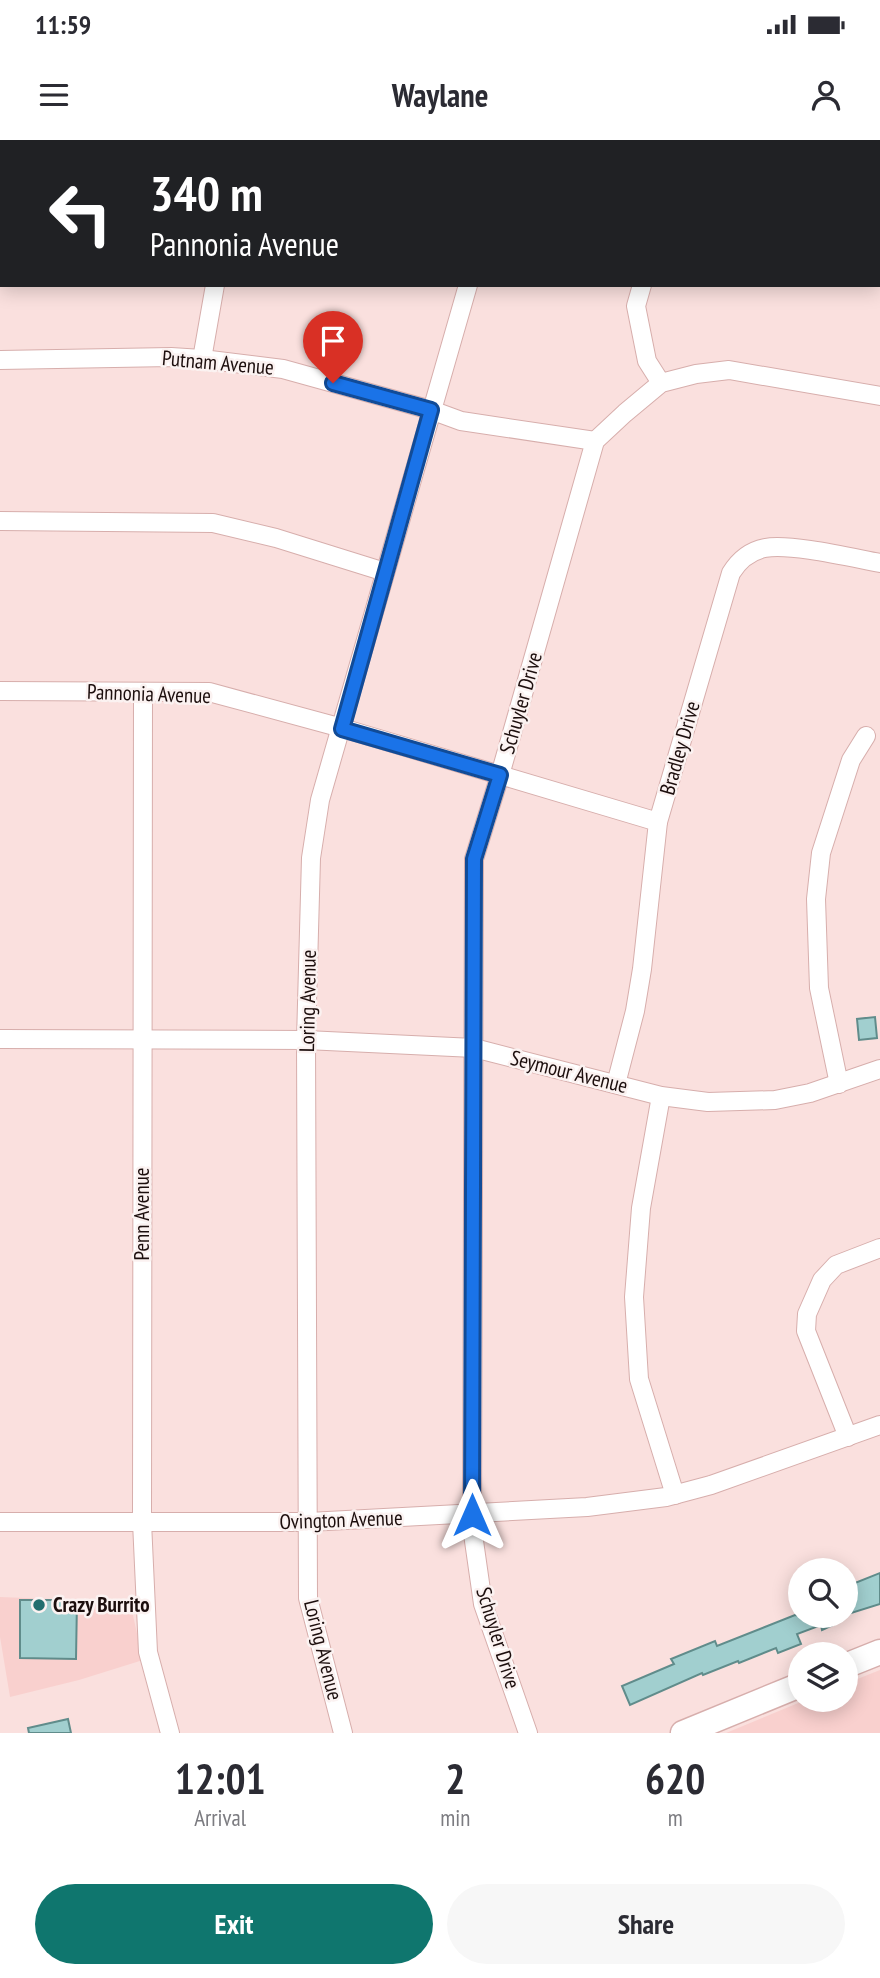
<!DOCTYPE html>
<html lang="en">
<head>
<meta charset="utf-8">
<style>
	:root { --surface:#fff; --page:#f7f7f7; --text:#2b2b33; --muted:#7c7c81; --accent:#0f766e }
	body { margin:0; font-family:"PT Sans Narrow",sans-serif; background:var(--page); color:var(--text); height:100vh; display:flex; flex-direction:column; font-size:26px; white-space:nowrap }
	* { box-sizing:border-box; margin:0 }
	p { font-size:23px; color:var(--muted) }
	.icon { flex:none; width:38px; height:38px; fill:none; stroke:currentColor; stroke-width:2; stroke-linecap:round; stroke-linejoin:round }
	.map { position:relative; height:1593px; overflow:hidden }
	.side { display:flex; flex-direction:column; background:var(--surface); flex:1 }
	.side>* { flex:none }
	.hud { position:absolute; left:0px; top:0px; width:880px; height:147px; box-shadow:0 4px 18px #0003; background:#202124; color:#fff; overflow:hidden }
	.tools { position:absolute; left:788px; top:1418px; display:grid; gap:14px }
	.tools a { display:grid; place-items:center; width:70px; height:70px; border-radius:50%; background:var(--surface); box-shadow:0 4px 18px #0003; font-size:35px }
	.pin { position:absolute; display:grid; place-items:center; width:60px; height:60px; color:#fff; margin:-72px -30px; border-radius:50% 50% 50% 0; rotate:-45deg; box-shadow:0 0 7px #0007 }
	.pin .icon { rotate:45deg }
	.me { position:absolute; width:77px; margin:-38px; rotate:0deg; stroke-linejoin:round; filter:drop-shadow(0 0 5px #0008) }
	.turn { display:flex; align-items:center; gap:24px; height:147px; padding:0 35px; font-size:32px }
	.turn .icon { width:91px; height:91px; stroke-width:2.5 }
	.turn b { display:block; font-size:49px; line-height:60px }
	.eta { display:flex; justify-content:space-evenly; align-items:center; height:119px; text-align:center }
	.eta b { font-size:42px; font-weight:700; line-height:49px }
	.primary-button { display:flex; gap:14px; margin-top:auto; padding:14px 35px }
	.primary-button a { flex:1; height:80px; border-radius:42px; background:var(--accent); color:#fff; font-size:28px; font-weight:700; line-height:80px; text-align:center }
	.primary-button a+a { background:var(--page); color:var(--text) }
	.status { display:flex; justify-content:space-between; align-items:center; height:49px; padding:0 35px; background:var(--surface); direction:ltr }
	.status svg { height:19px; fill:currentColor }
	header { display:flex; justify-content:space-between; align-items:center; height:91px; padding:0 35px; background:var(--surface); font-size:32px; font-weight:700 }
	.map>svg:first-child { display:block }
</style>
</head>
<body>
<div class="status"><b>11:59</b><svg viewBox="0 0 49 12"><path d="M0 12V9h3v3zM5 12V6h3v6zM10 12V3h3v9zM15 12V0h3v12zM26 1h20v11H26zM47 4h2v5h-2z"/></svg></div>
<header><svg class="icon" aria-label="menu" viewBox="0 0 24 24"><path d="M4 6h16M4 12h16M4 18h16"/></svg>Waylane<svg class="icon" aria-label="person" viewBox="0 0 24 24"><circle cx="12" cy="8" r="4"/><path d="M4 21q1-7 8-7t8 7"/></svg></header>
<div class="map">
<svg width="880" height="1593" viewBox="0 0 880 1593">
	<rect width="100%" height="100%" fill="#fae0de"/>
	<g fill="#f9d0ce">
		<polygon points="0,1457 130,1462 143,1520 79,1540 10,1557 0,1497"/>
		<polygon points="880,1530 880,1593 726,1593 808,1559 845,1559 845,1544"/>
	</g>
	<g fill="#a1cfcf" stroke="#608c8b" stroke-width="2">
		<polygon points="875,877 877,898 859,900 857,879"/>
		<polygon points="880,1433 880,1464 845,1475 845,1447"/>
		<polygon points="20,1460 77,1460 76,1519 20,1518"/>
		<polygon points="795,1475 844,1476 833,1480 835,1484 822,1490 821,1485 797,1494 801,1504 778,1513 776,1508 739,1523 738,1521 703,1535 702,1533 630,1565 622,1546 674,1524 671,1519 715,1501 717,1506"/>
		<polygon points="68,1579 71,1593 29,1593 28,1588"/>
	</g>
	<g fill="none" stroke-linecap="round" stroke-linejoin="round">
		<defs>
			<g id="minor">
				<polyline points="166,2 167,0"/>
				<polyline points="510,2 511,0"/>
				<polyline points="683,2 683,0"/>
				<polyline points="855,2 856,0"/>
				<polyline points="878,55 880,56"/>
				<polyline points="642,145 636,166 647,221 661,243"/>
				<polyline points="202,219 215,145"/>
				<polyline points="0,220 171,217 202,219 283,229 431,270 461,281 595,301"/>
				<polyline points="0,381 213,383 276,398 385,432"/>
				<polyline points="0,551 209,552 342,588 658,682"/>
				<polyline points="143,553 142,1382 148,1512 170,1593"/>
				<polyline points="0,899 306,900 474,908 661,956 708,962 775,960 810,953 880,929"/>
				<path d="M616 944 635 871 642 829 658 682 731 433C739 420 750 411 765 408 790 403 853 418 880 423"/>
				<polyline points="839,944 819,848 816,759 821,713 851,620 866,596"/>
				<polyline points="661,956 641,1068 634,1157 639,1239 675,1355"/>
				<polyline points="848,1297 806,1191 807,1174 822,1140 836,1125 880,1108"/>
				<polyline points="0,1382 309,1382 587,1367 666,1357 711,1345 880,1285"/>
				<polyline points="343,1593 308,1458 306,900 311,718 320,660 468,145"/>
				<polyline points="528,1593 483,1464 472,1387 474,719 500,635 595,301 625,273 661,243 696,234 729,230 880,256"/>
			</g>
			<g id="secondary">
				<polyline points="845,1526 880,1512"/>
				<polyline points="683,1593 800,1545"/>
			</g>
		</defs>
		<use href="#minor" stroke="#d7aeac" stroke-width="20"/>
		<use href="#secondary" stroke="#d7aeac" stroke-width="27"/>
		<use href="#minor" stroke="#fff" stroke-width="18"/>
		<use href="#secondary" stroke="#fff" stroke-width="24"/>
	</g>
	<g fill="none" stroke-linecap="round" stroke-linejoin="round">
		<defs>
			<polyline id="route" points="333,243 431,270 342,589 500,635 474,719 472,1375"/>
		</defs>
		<use href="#route" stroke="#114b97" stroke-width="18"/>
		<use href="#route" stroke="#1a73e8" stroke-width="12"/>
	</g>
	<circle fill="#226e6e" stroke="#fbf2f1" stroke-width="2.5" cx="39" cy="1465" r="7"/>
	<g text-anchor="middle" stroke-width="5" stroke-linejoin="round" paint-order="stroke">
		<g font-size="21" fill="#1c0e0d" stroke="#fbf2f1">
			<text transform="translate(218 223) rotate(5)" y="7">Putnam Avenue</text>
			<text transform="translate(149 554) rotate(2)" y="7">Pannonia Avenue</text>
			<text transform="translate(521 563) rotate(-74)" y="7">Schuyler Drive</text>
			<text transform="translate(680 608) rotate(-74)" y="7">Bradley Drive</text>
			<text transform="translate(308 861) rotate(-89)" y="7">Loring Avenue</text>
			<text transform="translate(569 932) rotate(14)" y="7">Seymour Avenue</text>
			<text transform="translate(142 1074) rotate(-90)" y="7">Penn Avenue</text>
			<text transform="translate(341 1380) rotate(-2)" y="7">Ovington Avenue</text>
			<text transform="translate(498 1498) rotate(73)" y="7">Schuyler Drive</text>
			<text transform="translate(323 1510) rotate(76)" y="7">Loring Avenue</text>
		</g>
		<g font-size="21" font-weight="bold" fill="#1c0e0d" stroke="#fbf2f1" text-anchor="start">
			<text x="53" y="1472">Crazy Burrito</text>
		</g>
	</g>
</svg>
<div class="tools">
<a><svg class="icon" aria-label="search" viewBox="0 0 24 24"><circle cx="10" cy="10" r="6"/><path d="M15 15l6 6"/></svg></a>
<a><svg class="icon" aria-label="layers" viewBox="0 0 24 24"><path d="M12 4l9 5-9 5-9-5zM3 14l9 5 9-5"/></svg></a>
</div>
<div class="pin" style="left:333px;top:243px;background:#d93025"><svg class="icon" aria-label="arrive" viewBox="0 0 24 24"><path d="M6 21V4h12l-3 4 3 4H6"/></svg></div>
<svg class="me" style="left:472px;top:1375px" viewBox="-20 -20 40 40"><path d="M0-17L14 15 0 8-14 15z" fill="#1a73e8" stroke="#fff" stroke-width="4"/></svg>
<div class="hud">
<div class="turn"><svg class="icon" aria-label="left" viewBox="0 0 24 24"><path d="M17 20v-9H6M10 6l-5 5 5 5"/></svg><div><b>340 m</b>Pannonia Avenue</div></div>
</div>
</div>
<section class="side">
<div class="eta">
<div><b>12:01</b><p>Arrival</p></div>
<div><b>2</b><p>min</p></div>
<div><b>620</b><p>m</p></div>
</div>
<div class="primary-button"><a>Exit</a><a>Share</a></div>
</section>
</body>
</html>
